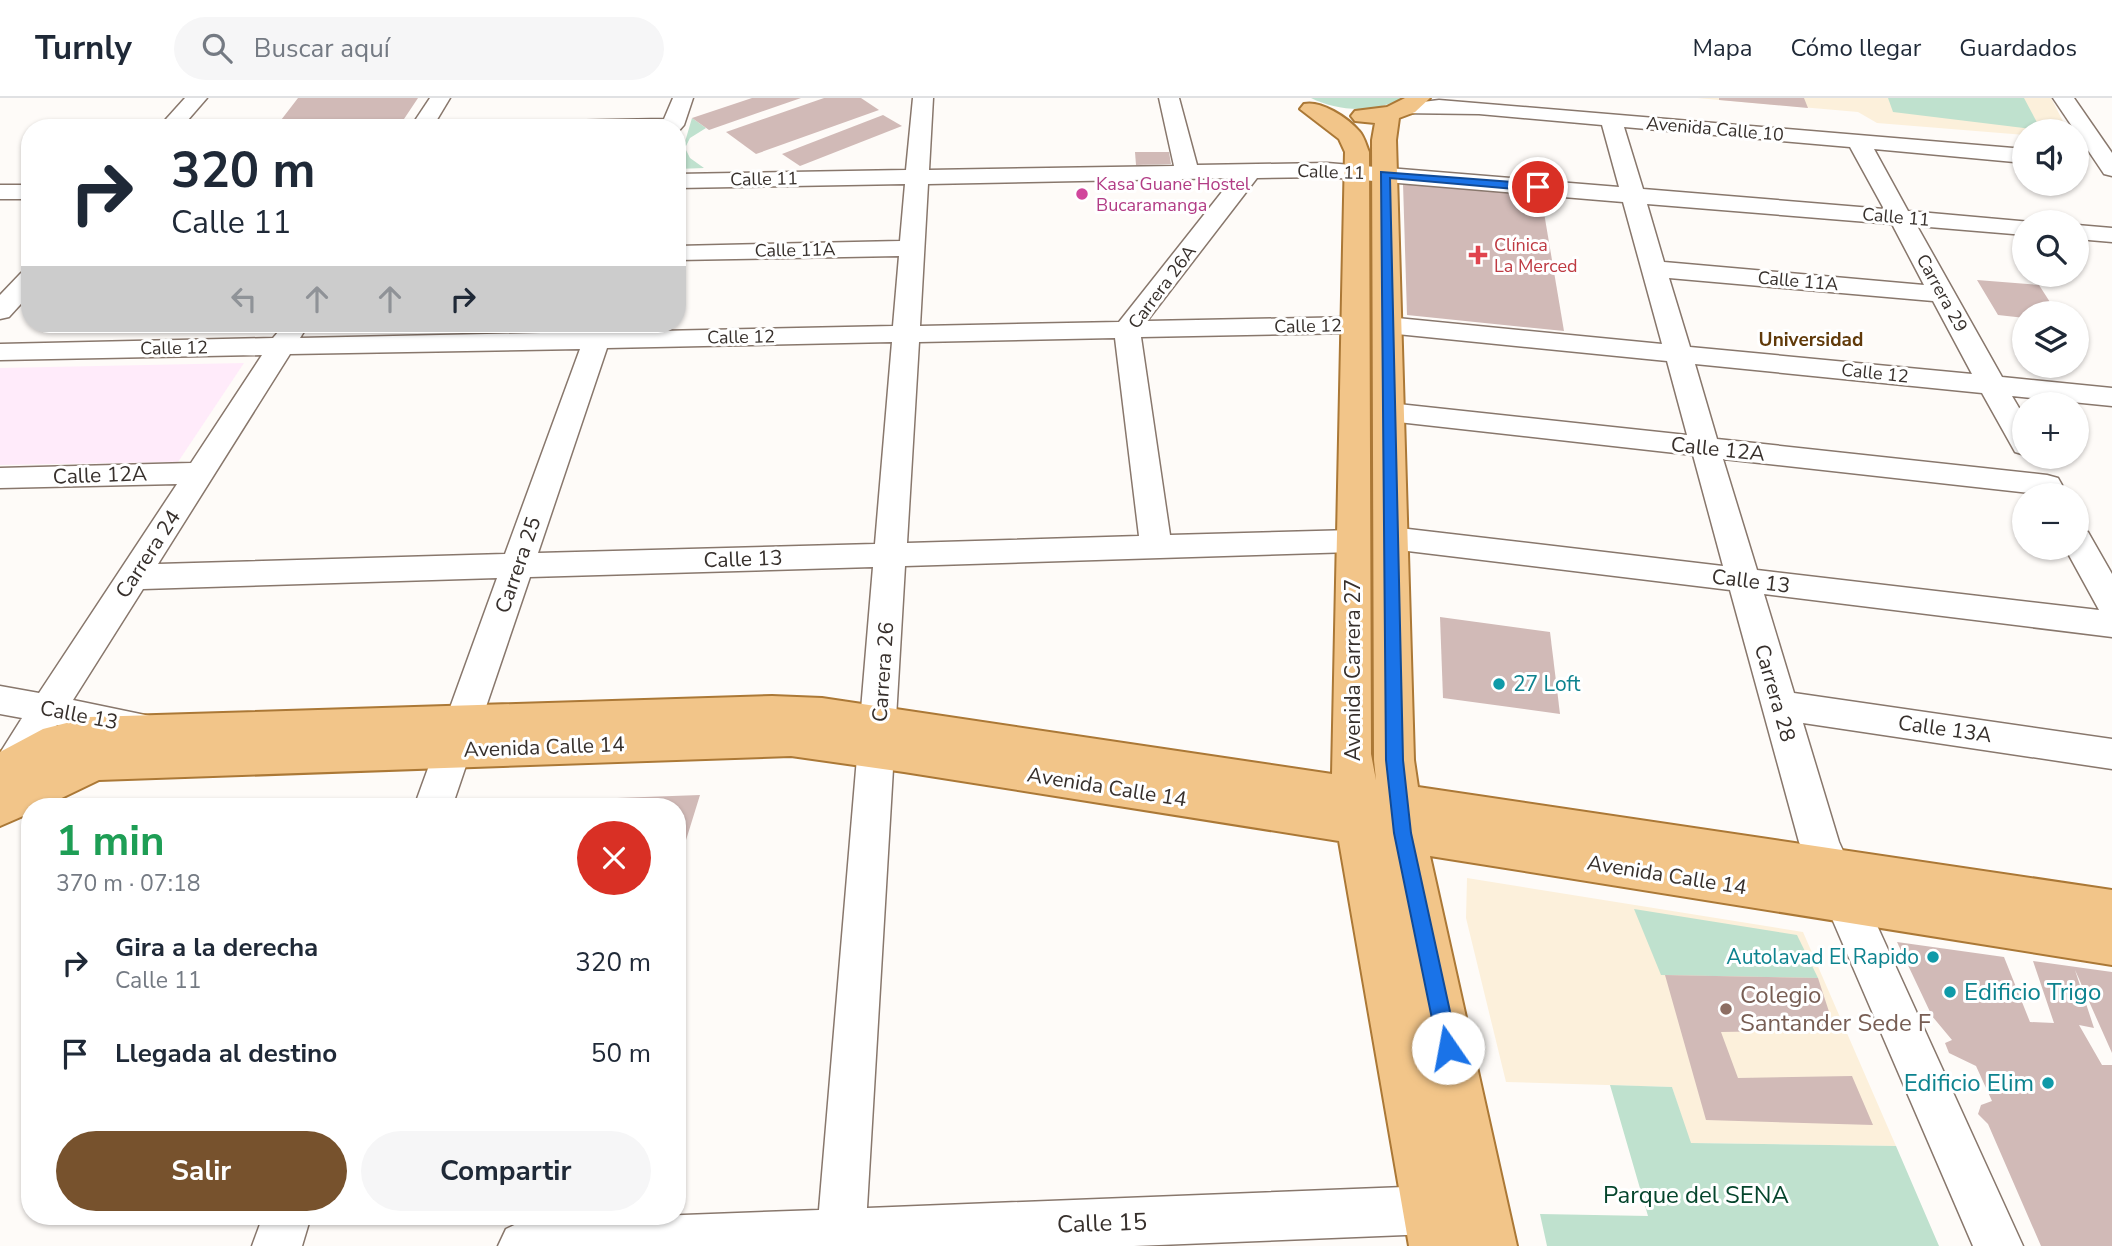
<!DOCTYPE html>
<html lang="es">
<head>
<meta charset="utf-8">
<style>
	:root { --surface:#fff; --page:#f6f6f7; --text:#1f2937; --muted:#747a83; --line:#e0e1e3; --accent:#77522d }
	body { margin:0; font-family:"Nunito Sans",sans-serif; background:var(--page); color:var(--text); height:100vh; display:flex; flex-direction:column; font-size:26px; white-space:nowrap }
	* { box-sizing:border-box; margin:0 }
	p { font-size:23px; color:var(--muted) }
	.icon { flex:none; width:38px; height:38px; fill:none; stroke:currentColor; stroke-width:2; stroke-linecap:round; stroke-linejoin:round }
	.map { position:relative; flex:1; overflow:hidden }
	.side { position:absolute; left:21px; top:700px; width:665px; height:427px; display:flex; flex-direction:column; background:var(--surface); border-radius:28px; box-shadow:0 2px 5px #0004 }
	.side>* { flex:none }
	.guide { position:absolute; left:21px; top:21px; width:665px; height:214px; border-radius:28px; box-shadow:0 2px 5px #0004; background:#fff; color:var(--text); overflow:hidden }
	.controls { position:absolute; left:2012px; top:21px; display:grid; gap:14px }
	.controls a { display:grid; place-items:center; width:77px; height:77px; border-radius:50%; background:var(--surface); box-shadow:0 2px 5px #0004; font-size:35px }
	.pin { position:absolute; display:grid; place-items:center; width:60px; height:60px; color:#fff; margin:-30px; border:4px solid #fff; border-radius:50%; box-shadow:0 2px 7px #0007 }
	.me { position:absolute; width:77px; margin:-38px; rotate:348deg; stroke-linejoin:round; filter:drop-shadow(0 0 5px #0008) }
	.turn { display:flex; align-items:center; gap:24px; height:147px; padding:0 35px; font-size:32px }
	.turn .icon { width:91px; height:91px; stroke-width:2.5 }
	.turn b { display:block; font-size:49px; line-height:60px }
	.lanes { display:flex; align-items:center; height:66px; padding:0 35px; background:#0003; justify-content:center; gap:35px; direction:ltr }
	.lanes .off { opacity:.35 }
	.round { display:grid; place-items:center; flex:none; width:74px; height:74px; border-radius:37px; background:var(--page) }
	.summary { display:flex; align-items:center; justify-content:space-between; height:119px; padding:0 35px }
	h1 { font-size:42px; font-weight:700; line-height:52px; color:#1e9e55 }
	.action { display:flex; gap:14px; margin-top:auto; padding:14px 35px }
	.action a { flex:1; height:80px; border-radius:42px; background:var(--accent); color:#fff; font-size:28px; font-weight:700; line-height:80px; text-align:center }
	.action a+a { background:var(--page); color:var(--text) }
	ul { padding:0; list-style:none }
	li { display:flex; align-items:center; gap:21px; height:91px; padding:0 35px }
	li div { flex:1 }
	li b { display:block; font-size:26px }
	li em { font-style:normal }
	header { display:flex; align-items:center; gap:42px; box-sizing:border-box; height:98px; padding:0 35px; background:var(--surface); border-bottom:2px solid var(--line) }
	header strong { font-size:33px }
	nav { display:flex; gap:38px; margin-inline-start:auto; font-size:24px }
	.search { width:490px; height:63px; background:var(--page); display:flex; align-items:center; gap:18px; box-sizing:border-box; padding:0 24px; border-radius:38px; color:var(--muted); font-size:26px }
	.map>svg:first-child { display:block }
</style>
</head>
<body>
<header>
<strong>Turnly</strong>
<div class="search"><svg class="icon" aria-label="search" viewBox="0 0 24 24"><circle cx="10" cy="10" r="6"/><path d="M15 15l6 6"/></svg>Buscar aquí</div>
<nav><a>Mapa</a><a>Cómo llegar</a><a>Guardados</a></nav>
</header>
<div class="map">
<svg width="2112" height="1148" viewBox="0 0 2112 1148">
	<rect width="100%" height="100%" fill="#fefbf8"/>
	<polygon fill="#ffebfa" points="244,265 178,364 0,367 0,270"/>
	<g fill="#fcf0db">
		<polygon points="1697,0 2051,0 2068,33 2025,33 2025,37 1877,25 1858,14"/>
		<polygon points="1467,780 1803,834 1896,1048 1690,1045 1672,989 1506,984 1466,820"/>
	</g>
	<g fill="#bfe1ce">
		<path d="M1311 0H1401C1375 16 1337 13 1311 0Z"/>
		<polygon points="1888,0 2024,0 2041,32 1893,14"/>
		<polygon points="692,20 706,30 690,40 685,50 690,60 704,70 677,71"/>
		<polygon points="1634,811 1797,837 1818,880 1661,877"/>
		<polygon points="1610,987 1672,989 1691,1045 1896,1048 1939,1148 1547,1148 1540,1116 1648,1118"/>
	</g>
	<g fill="#d1bab7">
		<polygon points="298,0 418,0 398,30 299,30 302,26 278,26"/>
		<polygon points="752,0 801,0 709,32 692,20"/>
		<polygon points="824,0 861,0 879,12 756,56 726,34"/>
		<polygon points="1719,0 1804,0 1808,10 1719,2"/>
		<polygon points="883,17 902,28 800,68 782,56"/>
		<polygon points="1135,54 1169,54 1171,66 1136,67"/>
		<polygon points="1403,85 1541,97 1564,233 1407,217"/>
		<polygon points="1977,182 2039,187 2057,215 2025,215 2025,220 1998,217"/>
		<polygon points="1440,519 1550,534 1560,616 1443,600"/>
		<polygon points="700,697 678,768 677,709 587,709 589,701"/>
		<polygon points="1897,844 2004,859 2030,924 2054,925 2033,863 2112,874 2112,955 2075,872 2094,930 2079,927 2102,967 2112,967 2112,1148 2041,1148 1988,1026 1978,1016 1981,1007 1992,1003 1976,968 1949,955 1945,945 1952,942 1932,918"/>
		<polygon points="1665,877 1818,880 1835,932 1721,934 1738,980 1852,978 1873,1027 1706,1022"/>
	</g>
	<g fill="none" stroke-linecap="round" stroke-linejoin="round">
		<defs>
			<g id="minor">
				<polygon points="185,0 207,0 181,30 158,30"/>
				<polygon points="430,0 450,0 432,30 410,30"/>
				<polygon points="673,0 693,0 684,27 677,35 677,30 492,30 495,25 503,24 664,21"/>
				<path d="M913 0H933L929 72 1174 68 1159 0H1179L1197 67 1327 65 1619 89 1602 27 1479 16 1398 15 1394 11 1398 7 1439 2 2025 51V65L1874 51 1908 113 2031 124H2025V137L1917 128 2002 279 2112 290V308L2012 298 2025 320V357L2015 354 1982 295 1695 266 1717 341 2047 377 2058 380 2062 387 2058 394 2047 397 1723 361 1757 472 2099 512 2065 450H2077V431L2088 434 2112 476V539L1764 496 1794 595 2112 641V671L1803 625 1839 744 2023 1148H1973L1799 744 1730 492 1391 451 1380 448 1375 440 1380 432 1391 429 1723 468 1693 357 1389 323 1379 320 1375 314 1379 308 1389 305 1687 337 1667 263 1387 235 1378 233 1374 227 1378 221 1387 219 1662 246 1623 104 1327 79 1257 80 1147 223 1355 219 1364 221 1368 227 1364 233 1355 235 1141 239 1170 437 1353 432 1364 435 1369 443 1364 451 1353 454 905 468 867 1110 1430 1088 1447 1095 1454 1112 1447 1129 1430 1136 1134 1148H498L506 1131 523 1123 819 1112 873 469 530 479 452 709H414L497 480 143 491 73 602 150 618 155 628 150 638 137 643 57 627 13 697 0 702V655L22 620 0 616V588L39 595 177 386 0 390V370L191 365 262 257 0 262V246L273 240 285 226H301L305 232 300 240 586 234 589 226H615L613 234 893 228 899 158 677 162V148L900 143 905 86 677 90V76L906 72ZM1624 29 1850 49 1884 111 1643 91ZM1233 80 1119 224 920 228 928 86ZM1647 106 1892 126 1924 187 1664 164ZM1669 180 1933 203 1972 276 1690 249ZM1115 240 1139 438 907 445 919 244ZM892 244 875 446 538 455 607 250ZM580 251 505 456 158 466 290 256Z"/>
				<polygon points="2053,0 2074,0 2112,55 2112,78 2104,76"/>
				<rect x="0" y="87" width="30" height="14"/>
				<polygon points="2077,127 2112,130 2112,144 2077,141"/>
				<polygon points="30,172 30,196 9,219 0,221 0,197 21,175"/>
				<polygon points="263,1118 311,1118 302,1148 252,1148"/>
			</g>
			<path id="major" d="M1405 0H1430L1415 14 1399 20 1396 42 1414 662 1418 689 2112 792V867L1430 758 1517 1148H1463L1384 751 1463 1148H1409L1339 743 904 674 791 658 99 682 43 709H30V715L0 728V654L43 631 90 619 772 598 822 600 1332 676 1345 54 1339 41 1300 11 1304 6C1321 2 1348 20 1359 33 1364 38 1366 47 1369 54L1371 656 1376 682 1374 662 1372 42 1375 25 1355 23 1351 18 1355 13 1387 9Z"/>
		</defs>
		<use href="#minor" stroke="#88776c" stroke-width="3"/>
		<use href="#major" stroke="#ab7836" stroke-width="4"/>
		<use href="#minor" fill="#fff" fill-rule="evenodd"/>
		<use href="#major" fill="#f2c589" fill-rule="evenodd"/>
	</g>
	<polygon fill="#1a73e8" stroke="#114b97" stroke-width="2" points="1381,74 1538,86 1543,89 1538,93 1390,80 1403,662 1411,735 1458,950 1455,957 1448,960 1441,957 1438,950 1394,735 1386,662"/>
	<circle fill="#d1479c" stroke="#fff" stroke-width="2.5" cx="1082" cy="96" r="7"/>
	<path fill="#e0444e" stroke="#fff" stroke-width="2.5" d="M1474.5 146.5h7v7h7v7h-7v7h-7v-7h-7v-7h7z"/>
	<g fill="#0f9aa8" stroke="#fff" stroke-width="2.5">
		<circle cx="1499" cy="586" r="7"/>
		<circle cx="1933" cy="859" r="7"/>
		<circle cx="1950" cy="894" r="7"/>
		<circle cx="2048" cy="985" r="7"/>
	</g>
	<circle fill="#8d6e63" stroke="#fff" stroke-width="2.5" cx="1726" cy="911" r="7"/>
	<g text-anchor="middle" stroke-width="6" stroke-linejoin="round" paint-order="stroke">
		<g font-size="18" fill="#37302c" stroke="#fff">
			<text transform="translate(1715 31) rotate(5)" y="6">Avenida Calle 10</text>
			<text transform="translate(1331 74) rotate(2)" y="6">Calle 11</text>
			<text transform="translate(764 81) rotate(-1)" y="6">Calle 11</text>
			<text transform="translate(1896 119) rotate(5)" y="6">Calle 11</text>
			<text transform="translate(795 152) rotate(-1)" y="6">Calle 11A</text>
			<text transform="translate(1798 183) rotate(5)" y="6">Calle 11A</text>
			<text transform="translate(1162 189) rotate(-53)" y="6">Carrera 26A</text>
			<text transform="translate(1942 195) rotate(61)" y="6">Carrera 29</text>
			<text transform="translate(1308 228) rotate(-1)" y="6">Calle 12</text>
			<text transform="translate(741 239) rotate(-1)" y="6">Calle 12</text>
			<text transform="translate(174 250) rotate(-1)" y="6">Calle 12</text>
			<text transform="translate(1875 275) rotate(6)" y="6">Calle 12</text>
		</g>
		<g font-size="18" fill="#b23c85" stroke="#fff" text-anchor="start">
			<text x="1096" y="92">Kasa Guane Hostel<tspan x="1096" dy="21">Bucaramanga</tspan></text>
		</g>
		<g font-size="18" fill="#be3a42" stroke="#fff" text-anchor="start">
			<text x="1494" y="153">Clínica<tspan x="1494" dy="21">La Merced</tspan></text>
		</g>
		<g font-size="19" font-weight="bold" fill="#613a0a" stroke="#fff">
			<text x="1811" y="248">Universidad</text>
		</g>
		<g font-size="21" fill="#37302c" stroke="#fff">
			<text transform="translate(1718 351) rotate(6)" y="7">Calle 12A</text>
			<text transform="translate(100 377) rotate(-2)" y="7">Calle 12A</text>
			<text transform="translate(148 456) rotate(-57)" y="7">Carrera 24</text>
			<text transform="translate(743 461) rotate(-2)" y="7">Calle 13</text>
			<text transform="translate(518 467) rotate(-71)" y="7">Carrera 25</text>
			<text transform="translate(1751 483) rotate(7)" y="7">Calle 13</text>
			<text transform="translate(1353 572) rotate(-90)" y="7">Avenida Carrera 27</text>
			<text transform="translate(883 574) rotate(-86)" y="7">Carrera 26</text>
			<text transform="translate(1775 595) rotate(74)" y="7">Carrera 28</text>
			<text transform="translate(79 617) rotate(11)" y="7">Calle 13</text>
			<text transform="translate(1945 631) rotate(8)" y="7">Calle 13A</text>
			<text transform="translate(544 649) rotate(-2)" y="7">Avenida Calle 14</text>
			<text transform="translate(1107 689) rotate(9)" y="7">Avenida Calle 14</text>
			<text transform="translate(1667 777) rotate(9)" y="7">Avenida Calle 14</text>
		</g>
		<g font-size="21" fill="#0d838f" stroke="#fff" text-anchor="start">
			<text x="1513" y="593">27 Loft</text>
			<text x="1919" y="866" text-anchor="end">Autolavad El Rapido</text>
		</g>
		<g font-size="24" fill="#0d838f" stroke="#fff" text-anchor="start">
			<text x="1964" y="902">Edificio Trigo</text>
			<text x="2034" y="993" text-anchor="end">Edificio Elim</text>
		</g>
		<g font-size="24" fill="#785e54" stroke="#fff" text-anchor="start">
			<text x="1740" y="905">Colegio<tspan x="1740" dy="28">Santander Sede F</tspan></text>
		</g>
		<g font-size="24" fill="#05452c" stroke="#fff">
			<text x="1696" y="1105">Parque del SENA</text>
		</g>
		<g font-size="24" fill="#37302c" stroke="#fff">
			<text transform="translate(1102 1125) rotate(-2)" y="8">Calle 15</text>
		</g>
	</g>
</svg>
<div class="controls">
<a><svg class="icon" aria-label="sound" viewBox="0 0 24 24"><path d="M4 9h4l5-4v14l-5-4H4zM17 9q2 3 0 6"/></svg></a>
<a><svg class="icon" aria-label="search" viewBox="0 0 24 24"><circle cx="10" cy="10" r="6"/><path d="M15 15l6 6"/></svg></a>
<a><svg class="icon" aria-label="layers" viewBox="0 0 24 24"><path d="M12 4l9 5-9 5-9-5zM3 14l9 5 9-5"/></svg></a>
<a>+</a>
<a>−</a>
</div>
<div class="pin" style="left:1538px;top:89px;background:#d93025"><svg class="icon" aria-label="arrive" viewBox="0 0 24 24"><path d="M6 21V4h12l-3 4 3 4H6"/></svg></div>
<svg class="me" style="left:1448px;top:950px" viewBox="-20 -20 40 40"><circle r="19" fill="#fff"/><path d="M0-13L10 11 0 6-10 11z" fill="#1a73e8"/></svg>
<div class="guide">
<div class="turn"><svg class="icon" aria-label="right" viewBox="0 0 24 24"><path d="M7 20v-9h11M14 6l5 5-5 5"/></svg><div><b>320 m</b>Calle 11</div></div>
<div class="lanes"><svg class="icon off" aria-label="left" viewBox="0 0 24 24"><path d="M17 20v-9H6M10 6l-5 5 5 5"/></svg><svg class="icon off" aria-label="ahead" viewBox="0 0 24 24"><path d="M12 20V5M6 11l6-6 6 6"/></svg><svg class="icon off" aria-label="ahead" viewBox="0 0 24 24"><path d="M12 20V5M6 11l6-6 6 6"/></svg><svg class="icon" aria-label="right" viewBox="0 0 24 24"><path d="M7 20v-9h11M14 6l5 5-5 5"/></svg></div>
</div>
<section class="side">
<div class="summary"><div><h1>1 min</h1><p>370 m · 07:18</p></div><a class="round" style="background:#d93025;color:#fff"><svg class="icon" aria-label="close" viewBox="0 0 24 24"><path d="M6 6l12 12M18 6L6 18"/></svg></a></div>
<ul>
<li><svg class="icon" aria-label="right" viewBox="0 0 24 24"><path d="M7 20v-9h11M14 6l5 5-5 5"/></svg><div><b>Gira a la derecha</b><p>Calle 11</p></div><em>320 m</em></li>
<li><svg class="icon" aria-label="arrive" viewBox="0 0 24 24"><path d="M6 21V4h12l-3 4 3 4H6"/></svg><div><b>Llegada al destino</b></div><em>50 m</em></li>
</ul>
<div class="action"><a>Salir</a><a>Compartir</a></div>
</section>
</div>
</body>
</html>
